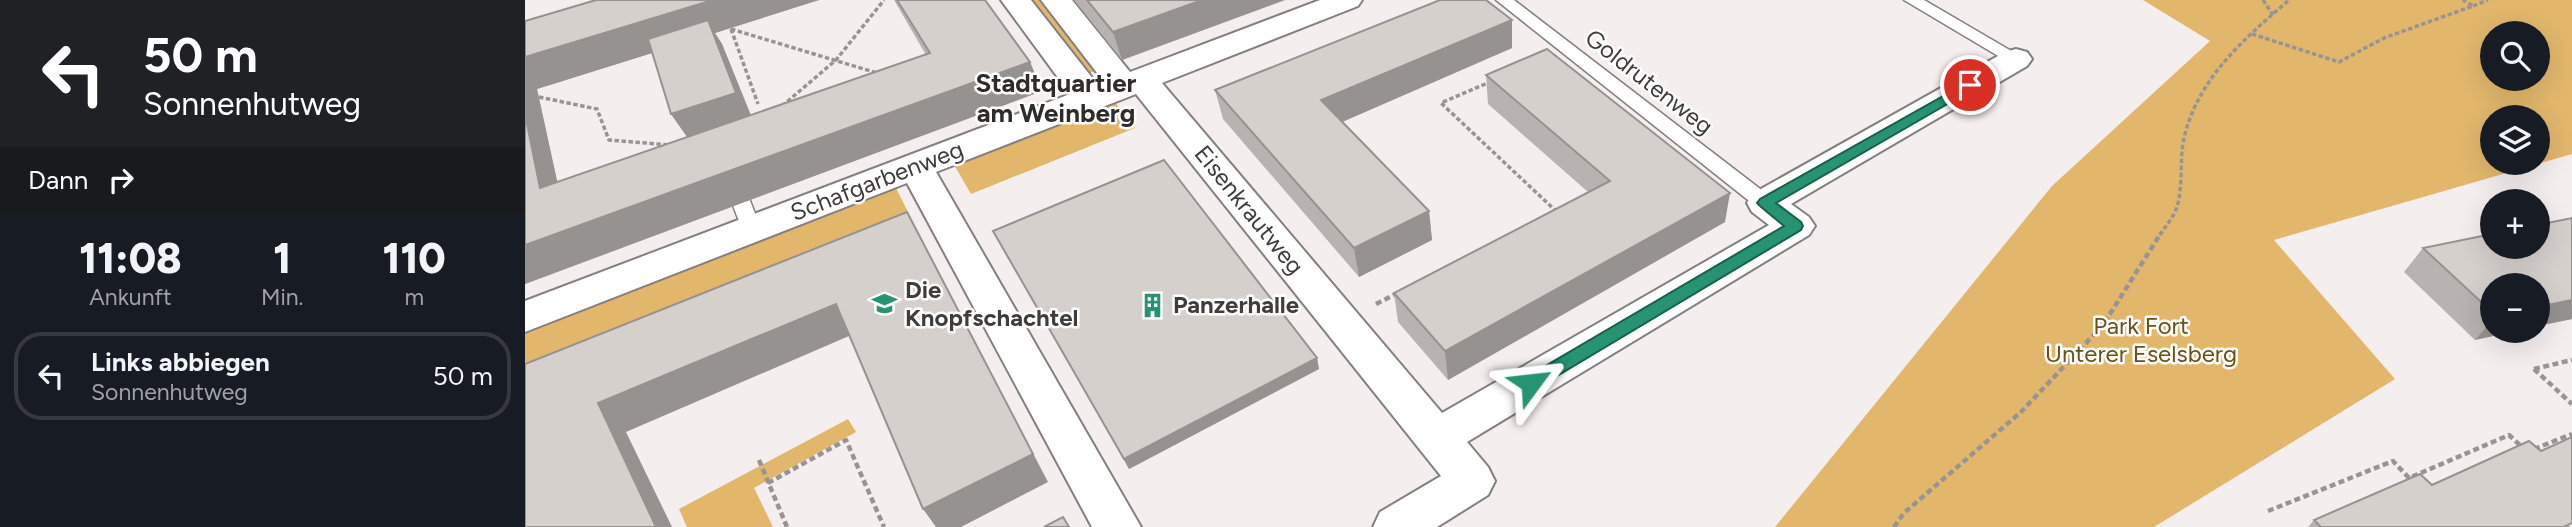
<!DOCTYPE html>
<html lang="de">
<head>
<meta charset="utf-8">
<style>
	:root { --surface:#171b24; --page:#242831; --text:#f1f3f6; --muted:#9ea1a6; --line:#363941 }
	body { margin:0; font-family:Figtree,sans-serif; background:var(--page); color:var(--text); height:100vh; display:flex; flex-direction:column; font-size:26px; white-space:nowrap }
	* { box-sizing:border-box; margin:0 }
	p { font-size:23px; color:var(--muted) }
	.icon { flex:none; width:38px; height:38px; fill:none; stroke:currentColor; stroke-width:2; stroke-linecap:round; stroke-linejoin:round }
	.map { position:relative; flex:1; overflow:hidden }
	.side { display:flex; flex-direction:column; background:var(--surface); width:525px }
	.side>* { flex:none }
	.banner { background:#202124; color:#fff; overflow:hidden }
	.fabs { position:absolute; left:1955px; top:21px; display:grid; gap:14px }
	.fabs a { display:grid; place-items:center; width:70px; height:70px; border-radius:50%; background:var(--surface); box-shadow:0 7px 28px #0002; font-size:35px }
	.pin { position:absolute; display:grid; place-items:center; width:60px; height:60px; color:#fff; margin:-30px; border:4px solid #fff; border-radius:50%; box-shadow:0 2px 7px #0007 }
	.me { position:absolute; width:77px; margin:-38px; rotate:60deg; stroke-linejoin:round; filter:drop-shadow(0 0 5px #0008) }
	.turn { display:flex; align-items:center; gap:24px; height:147px; padding:0 28px; font-size:32px }
	.turn .icon { width:91px; height:91px; stroke-width:2.5 }
	.turn b { display:block; font-size:49px; line-height:60px }
	.then { display:flex; align-items:center; height:66px; padding:0 28px; background:#0003; gap:14px; font-size:26px }
	.eta { display:flex; justify-content:space-evenly; align-items:center; height:119px; text-align:center }
	.eta b { font-size:42px; font-weight:800; line-height:49px }
	ul { padding:0; list-style:none }
	li { display:flex; align-items:center; gap:21px; height:88px; margin:0 14px 10px; padding:0 14px; border:4px solid var(--line); border-radius:28px }
	li div { flex:1 }
	li b { display:block; font-size:26px }
	li em { font-style:normal }
	main { display:flex; flex:1; min-height:0 }
	.map>svg:first-child { display:block }
</style>
</head>
<body>
<main>
<section class="side">
<div class="banner">
<div class="turn"><svg class="icon" aria-label="left" viewBox="0 0 24 24"><path d="M17 20v-9H6M10 6l-5 5 5 5"/></svg><div><b>50 m</b>Sonnenhutweg</div></div>
<div class="then">Dann<svg class="icon" aria-label="right" viewBox="0 0 24 24"><path d="M7 20v-9h11M14 6l5 5-5 5"/></svg></div>
</div>
<div class="eta">
<div><b>11:08</b><p>Ankunft</p></div>
<div><b>1</b><p>Min.</p></div>
<div><b>110</b><p>m</p></div>
</div>
<ul>
<li><svg class="icon" aria-label="left" viewBox="0 0 24 24"><path d="M17 20v-9H6M10 6l-5 5 5 5"/></svg><div><b>Links abbiegen</b><p>Sonnenhutweg</p></div><em>50 m</em></li>
</ul>
</section>
<div class="map">
<svg width="2047" height="527" viewBox="0 0 2047 527">
	<rect width="100%" height="100%" fill="#f5eeee"/>
	<g fill="#e2b76c" fill-rule="evenodd">
		<polygon points="493,0 529,0 582,66 552,78"/>
		<path d="M1618 0H2047V154L1749 240 1870 379 1629 527H1250L1527 186 1685 41ZM2012 33V79H1967V33ZM1967 117H2012V163H1967Z"/>
		<polygon points="589,101 610,128 446,194 428,163"/>
		<polygon points="370,186 386,218 0,372 0,329"/>
		<polygon points="323,419 331,432 229,488 248,527 162,527 154,509"/>
	</g>
	<g fill="none" stroke-linecap="round" stroke-linejoin="round">
		<defs>
			<g id="lane">
				<polygon points="971,0 989,0 1247,198 1250,203 1247,208 1233,208"/>
				<polygon points="1379,0 1399,0 1500,59 1491,64 1485,63"/>
				<polygon points="217,196 224,198 236,229 233,234 219,234 207,203 210,198"/>
			</g>
			<polygon id="street" points="476,0 506,0 572,84 579,82 516,0 547,0 605,72 795,0 837,0 833,6 637,83 917,413 1244,225 1227,212 1222,203 1227,194 1480,52 1491,49 1502,52 1507,59 1502,66 1266,204 1284,217 1290,226 1284,235 942,442 963,467 970,481 963,495 912,527 848,527 855,512 916,476 611,94 411,172 616,527 567,527 382,183 0,332 0,301 545,94"/>
		</defs>
		<use href="#lane" stroke="#857f7f" stroke-width="3"/>
		<use href="#street" stroke="#857f7f" stroke-width="4"/>
		<g stroke="#999494" stroke-width="3.5" stroke-dasharray="4.5 2.5" stroke-linecap="butt">
			<polyline points="1738,0 1748,15"/>
			<polyline points="1948,6 1963,0"/>
			<polyline points="206,29 352,73"/>
			<polyline points="206,29 233,104"/>
			<polyline points="1727,34 1814,62 1859,38 1948,6 1938,0"/>
			<polyline points="967,81 916,103 1032,212"/>
			<polyline points="14,97 72,109 84,140 145,145"/>
			<polyline points="257,106 311,60 359,0"/>
			<path d="M1635 235C1640 227 1646 220 1650 212 1659 193 1654 159 1659 138 1673 78 1719 39 1764 0"/>
		</g>
		<g stroke="#999494" stroke-width="4.5" stroke-dasharray="6 3.5" stroke-linecap="butt">
			<polyline points="851,304 875,292"/>
			<polyline points="2009,369 2047,404"/>
			<polyline points="2009,369 2047,360"/>
			<polyline points="2009,449 2047,434"/>
			<polyline points="234,460 262,527"/>
			<polyline points="243,483 321,440 359,527"/>
			<polyline points="1743,511 1868,461 1884,478 1984,435 1998,448"/>
			<polyline points="1369,527 1379,513 1496,412 1578,325 1636,233"/>
		</g>
		<use href="#lane" fill="#fff" fill-rule="evenodd"/>
		<use href="#street" fill="#fff" fill-rule="evenodd"/>
	</g>
	<g fill="#b8b3b0" fill-rule="evenodd">
		<path d="M71 0H294L190 33 197 44 226 115 401 55 369 0H460L505 62 517 91 0 284V21ZM127 53 146 114 162 137 32 182 12 89Z"/>
		<polygon points="549,0 760,0 597,60"/>
		<polygon points="987,20 987,48 817,122 904,211 907,240 834,277 698,119 690,90"/>
		<polygon points="961,75 1200,222 923,380 873,322 869,293 1063,192 963,104"/>
		<polygon points="2047,218 2047,319 2012,326 2012,285 1967,285 1967,331 1950,340 1879,272 1898,248"/>
		<polygon points="468,231 792,358 794,369 604,469"/>
		<polygon points="1907,485 2047,527 1783,527 1789,520"/>
	</g>
	<g fill="#969290">
		<polygon points="188,0 294,0 190,33 197,44 226,116 163,138 146,114 188,34 12,89 40,217 15,188 0,114 0,57"/>
		<polygon points="677,0 760,0 597,60 588,32"/>
		<polygon points="987,20 987,48 801,129 796,100"/>
		<polygon points="505,62 517,91 0,284 0,245"/>
		<polygon points="1205,193 1200,222 923,380 920,351"/>
		<polygon points="904,211 907,240 834,277 829,248"/>
		<polygon points="382,212 523,482 436,527 411,527 398,509"/>
		<polygon points="2047,300 2047,319 2012,326 2012,307"/>
		<polygon points="311,304 331,333 101,432 147,527 131,527 73,403"/>
		<polygon points="1967,321 1967,331 1992,331 1950,340"/>
		<polygon points="792,358 794,369 604,469 599,459"/>
	</g>
	<g fill="#d6d0cd" stroke="#969290" stroke-width="2">
		<polygon points="71,0 188,0 0,57 0,21"/>
		<polygon points="372,0 460,0 505,62 0,245 0,114 15,188 405,53"/>
		<polygon points="562,0 677,0 588,32"/>
		<polygon points="915,0 961,0 987,20 796,100 904,211 829,248 690,90"/>
		<polygon points="183,20 211,93 146,114 123,39"/>
		<polygon points="1022,49 1205,193 920,351 869,293 1085,181 961,75"/>
		<polygon points="639,160 792,358 599,459 468,231"/>
		<polygon points="382,212 508,454 398,509 311,304 73,403 131,527 0,527 0,364"/>
		<polygon points="2047,218 2047,300 2012,307 2012,285 1967,285 1967,312 1898,248 1967,234 1967,247 2012,247 2012,225"/>
		<polygon points="2047,437 2047,523 2039,527 1796,527 1789,520 1895,474 1907,485 2004,441 2016,451"/>
		<polygon points="538,517 544,527 519,527"/>
	</g>
	<polygon fill="#269373" stroke="#19604b" stroke-width="2" points="1445,81 1452,85 1450,88 1251,203 1276,222 1278,226 1276,230 1012,388 1000,388 997,383 1000,378 1259,226 1235,206 1232,203 1235,199"/>
	<defs>
		<symbol id="school-bare" viewBox="-9 -9 18 18"><path d="M0-5L7-2L0 1L-7-2ZM-4 1L0 2.5L4 1V4Q0 6-4 4Z" fill="#269373" stroke="#fff" stroke-width="2.5" paint-order="stroke"/></symbol>
		<symbol id="building-bare" viewBox="-9 -9 18 18"><path d="M-4-6H4V6H1V3H-1V6H-4ZM-2.5-4.3h1.7v1.8h-1.7ZM.8-4.3h1.7v1.8H.8ZM-2.5-1h1.7V.8h-1.7ZM.8-1h1.7V.8H.8Z" fill="#269373" stroke="#fff" stroke-width="2.5" paint-order="stroke"/></symbol>
	</defs>
	<g fill-rule="evenodd">
		<use href="#school-bare" x="342" y="286" width="35" height="35"/>
		<use href="#building-bare" x="610" y="288" width="35" height="35"/>
	</g>
	<g text-anchor="middle" stroke-width="5" stroke-linejoin="round" paint-order="stroke">
		<g font-size="24" fill="#3f3c3c" stroke="#fff">
			<text transform="translate(1124 82) rotate(38)" y="8">Goldrutenweg</text>
			<text transform="translate(352 181) rotate(-21)" y="8">Schafgarbenweg</text>
			<text transform="translate(724 210) rotate(51)" y="8">Eisenkrautweg</text>
		</g>
		<g font-size="24" font-weight="bold" fill="#3f3c3c" stroke="#fff" text-anchor="start">
			<text x="380" y="298">Die<tspan x="380" dy="28">Knopfschachtel</tspan></text>
			<text x="648" y="313">Panzerhalle</text>
		</g>
		<g font-size="24" fill="#6d5016" stroke="#fff">
			<text x="1616" y="334">Park Fort<tspan x="1616" dy="28">Unterer Eselsberg</tspan></text>
		</g>
		<g font-size="26" font-weight="bold" fill="#302b2b" stroke="#fff">
			<text x="531" y="92">Stadtquartier<tspan x="531" dy="30">am Weinberg</tspan></text>
		</g>
	</g>
</svg>
<div class="fabs">
<a><svg class="icon" aria-label="search" viewBox="0 0 24 24"><circle cx="10" cy="10" r="6"/><path d="M15 15l6 6"/></svg></a>
<a><svg class="icon" aria-label="layers" viewBox="0 0 24 24"><path d="M12 4l9 5-9 5-9-5zM3 14l9 5 9-5"/></svg></a>
<a>+</a>
<a>−</a>
</div>
<div class="pin" style="left:1445px;top:85px;background:#d93025"><svg class="icon" aria-label="arrive" viewBox="0 0 24 24"><path d="M6 21V4h12l-3 4 3 4H6"/></svg></div>
<svg class="me" style="left:1006px;top:383px" viewBox="-20 -20 40 40"><path d="M0-17L14 15 0 8-14 15z" fill="#269373" stroke="#fff" stroke-width="4"/></svg>
</div>
</main>
</body>
</html>
